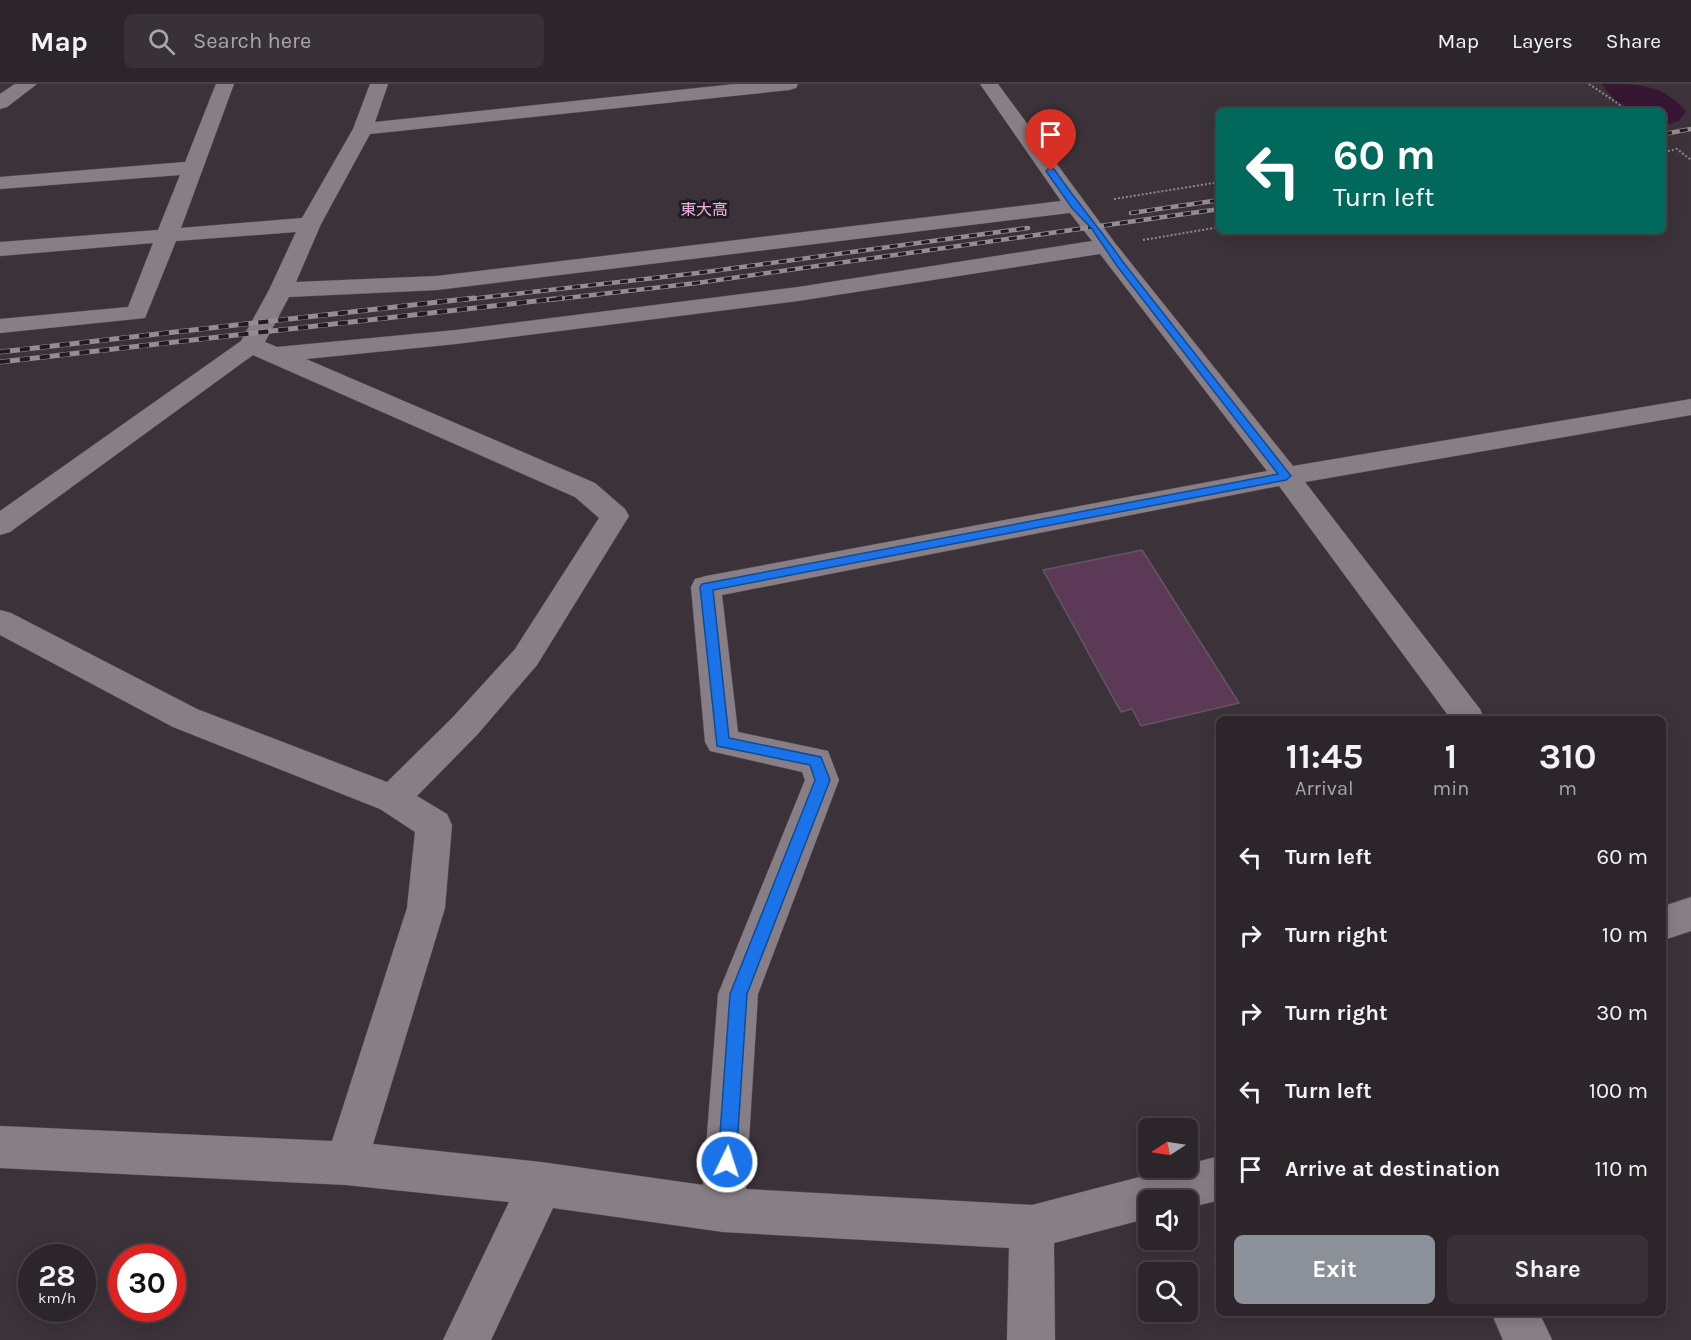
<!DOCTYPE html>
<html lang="en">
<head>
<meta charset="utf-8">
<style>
	:root { --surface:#2c262b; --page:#383237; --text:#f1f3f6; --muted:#a6a5a9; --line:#484347; --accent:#8c9099 }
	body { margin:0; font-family:Karla,"Noto Sans JP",sans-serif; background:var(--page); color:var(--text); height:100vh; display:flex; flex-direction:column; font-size:22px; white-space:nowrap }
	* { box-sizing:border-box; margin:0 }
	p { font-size:20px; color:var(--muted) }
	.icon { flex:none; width:33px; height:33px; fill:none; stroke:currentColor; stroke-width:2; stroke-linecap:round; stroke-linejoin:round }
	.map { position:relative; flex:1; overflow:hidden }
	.panel { position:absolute; left:1216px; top:632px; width:450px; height:600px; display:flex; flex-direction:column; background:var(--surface); border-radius:9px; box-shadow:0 3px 15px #0003,0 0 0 2px var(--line) }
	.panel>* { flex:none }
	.guide { position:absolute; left:1216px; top:24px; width:450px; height:126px; border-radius:9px; box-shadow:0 3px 15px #0003,0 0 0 2px var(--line); background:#00695c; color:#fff; overflow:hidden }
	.needle { width:39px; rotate:258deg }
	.controls { position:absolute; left:1138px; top:1034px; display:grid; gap:12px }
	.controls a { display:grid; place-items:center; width:60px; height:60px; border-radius:9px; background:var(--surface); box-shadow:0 3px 15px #0003,0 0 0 2px var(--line); font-size:30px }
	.speed { position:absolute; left:18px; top:1160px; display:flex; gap:12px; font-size:30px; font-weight:700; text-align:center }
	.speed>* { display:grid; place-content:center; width:78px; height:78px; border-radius:50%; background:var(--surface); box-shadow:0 3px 15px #0003,0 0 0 2px var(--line); line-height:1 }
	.speed small { font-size:15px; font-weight:400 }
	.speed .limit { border:9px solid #d22; background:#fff; color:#111 }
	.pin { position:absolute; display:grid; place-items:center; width:51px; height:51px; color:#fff; margin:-62px -26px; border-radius:50% 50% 50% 0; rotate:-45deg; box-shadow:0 0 6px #0007 }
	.pin .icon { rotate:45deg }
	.me { position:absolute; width:66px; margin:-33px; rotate:4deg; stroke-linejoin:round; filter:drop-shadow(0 0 4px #0008) }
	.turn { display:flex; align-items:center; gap:21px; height:126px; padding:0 18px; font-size:27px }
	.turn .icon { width:78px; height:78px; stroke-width:2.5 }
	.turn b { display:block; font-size:42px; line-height:51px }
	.eta { display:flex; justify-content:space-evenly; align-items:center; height:102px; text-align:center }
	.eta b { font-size:36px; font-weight:700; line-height:42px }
	.primary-button { display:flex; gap:12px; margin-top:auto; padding:12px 18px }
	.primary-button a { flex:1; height:69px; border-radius:9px; background:var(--accent); color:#fff; font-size:24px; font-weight:700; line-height:69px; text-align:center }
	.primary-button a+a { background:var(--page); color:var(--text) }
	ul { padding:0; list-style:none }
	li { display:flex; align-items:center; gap:18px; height:78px; padding:0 18px }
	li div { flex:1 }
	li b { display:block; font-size:22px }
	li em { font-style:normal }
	header { display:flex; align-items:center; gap:36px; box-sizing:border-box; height:84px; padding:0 30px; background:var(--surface); border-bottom:2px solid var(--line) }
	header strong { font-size:28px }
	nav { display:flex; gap:33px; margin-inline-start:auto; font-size:21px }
	.search { width:420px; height:54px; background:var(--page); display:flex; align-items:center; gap:15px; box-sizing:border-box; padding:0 21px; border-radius:9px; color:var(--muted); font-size:22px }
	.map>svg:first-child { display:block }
</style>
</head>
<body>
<header>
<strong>Map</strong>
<div class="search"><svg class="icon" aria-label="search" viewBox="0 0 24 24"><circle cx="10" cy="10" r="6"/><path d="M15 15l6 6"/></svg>Search here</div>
<nav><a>Map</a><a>Layers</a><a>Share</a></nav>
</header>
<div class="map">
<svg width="1691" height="1256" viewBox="0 0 1691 1256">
	<rect width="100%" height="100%" fill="#3b3339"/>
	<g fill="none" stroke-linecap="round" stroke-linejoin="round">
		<path fill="#371633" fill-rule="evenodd" d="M1602 0C1639 0 1662 0 1686 27L1679 37 1664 41V27C1633 27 1620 27 1602 0Z"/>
	</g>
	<polygon fill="#5d3958" stroke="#61585f" stroke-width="1.5" points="1142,466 1239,619 1141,642 1132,625 1121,628 1043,486"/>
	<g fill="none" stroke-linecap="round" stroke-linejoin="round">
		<defs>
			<g id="minor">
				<polygon points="15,0 37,0 7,23 0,25 0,10"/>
				<path d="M216 0H234L181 144 302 134 353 45 370 0H388L375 38 735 0H798L796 4 789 6 370 50 321 140 296 198 437 192 1061 117 980 0H998L1115 159 1293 382 1691 315V331L1305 398 1480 625 1484 634H1450L1279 402 722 511 738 648 828 667 839 696 758 910 746 1105 1032 1121 1178 1083H1188V1080L1220 1072V1116L1188 1124V1116H1149V1134L1054 1159 1055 1256H1007L1009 1164 723 1148 553 1124 491 1256H443L509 1118 346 1101 0 1084V1042L332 1057 407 824 415 748 380 725 173 643 0 551V526L11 529 197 625 387 698 453 633 515 565 599 434 575 413 253 271 10 448 0 451V427L241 257 269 206 296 148 176 157 145 234 0 249V235L128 223 153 159 0 172V158L158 146 180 91 0 105V93L185 78ZM1070 129 1092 157 798 203 456 246 277 263 265 258 289 213 437 206ZM1100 170 1267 387 706 492 695 495 691 503 705 658 710 667 802 688 805 696 718 910 703 1101 541 1078 373 1060 445 824 452 741 447 730 417 712 477 651 537 581 629 432 625 425 595 399 306 275 456 260 798 217Z"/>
				<polygon points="1691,813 1691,847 1664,856 1664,822"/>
				<polygon points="1491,1228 1539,1228 1552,1256 1503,1256"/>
			</g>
		</defs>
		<use href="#minor" stroke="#554f54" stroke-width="1"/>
		<g stroke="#8f888d" stroke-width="2" stroke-dasharray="2 2" stroke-linecap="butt">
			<polyline points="1589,0 1629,27"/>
			<polyline points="1664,68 1677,65 1691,76"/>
			<polyline points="1114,115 1220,98"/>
			<polyline points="1143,156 1220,143"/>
		</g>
		<use href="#minor" fill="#887f86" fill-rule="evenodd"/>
		<defs>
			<g id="rail-far1">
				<polyline points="1664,50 1691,45"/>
				<polyline points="1131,129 1220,116"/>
				<polyline points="461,216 698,189 1028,144"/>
				<polyline points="549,216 697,199 1220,125"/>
			</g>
			<g id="rail">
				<polyline points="0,268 474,214"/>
				<polyline points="0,278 562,214"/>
			</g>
		</defs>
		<use href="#rail-far1" stroke="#948d92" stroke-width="4.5"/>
		<use href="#rail" stroke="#948d92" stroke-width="5"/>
		<use href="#rail-far1" stroke="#201c1f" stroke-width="3" stroke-dasharray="8" stroke-linecap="butt"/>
		<use href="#rail" stroke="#201c1f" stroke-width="4" stroke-dasharray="10" stroke-linecap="butt"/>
	</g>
	<path fill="#1a73e8" stroke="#114b97" stroke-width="1.5" d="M1048 85H1054C1076 117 1101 146 1123 178L1291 392 1286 396 713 506 729 654 821 673 830 696 747 910 736 1078 733 1084 727 1087 720 1084 718 1078 730 910 815 696 810 681 717 662 700 503 702 500 1278 390 1117 182 1092 145 1072 124 1046 87Z"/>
	<g text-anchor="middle" stroke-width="6" stroke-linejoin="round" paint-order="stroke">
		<g font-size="16" fill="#f0b1e6" stroke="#201c1f">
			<text x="704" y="131">東大高</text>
		</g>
	</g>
</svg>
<div class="controls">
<a><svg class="needle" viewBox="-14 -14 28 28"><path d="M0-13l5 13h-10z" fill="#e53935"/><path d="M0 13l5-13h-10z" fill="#a6a5a9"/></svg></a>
<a><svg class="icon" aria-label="sound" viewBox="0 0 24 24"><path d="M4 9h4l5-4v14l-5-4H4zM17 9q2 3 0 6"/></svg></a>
<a><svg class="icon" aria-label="search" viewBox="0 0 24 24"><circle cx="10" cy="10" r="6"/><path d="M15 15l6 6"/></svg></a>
</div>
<div class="speed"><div>28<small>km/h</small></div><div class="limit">30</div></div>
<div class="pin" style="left:1051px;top:87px;background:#d93025"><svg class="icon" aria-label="arrive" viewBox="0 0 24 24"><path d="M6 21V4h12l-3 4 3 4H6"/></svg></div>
<svg class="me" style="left:727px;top:1078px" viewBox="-20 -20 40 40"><circle r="17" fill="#1a73e8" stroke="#fff" stroke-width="3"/><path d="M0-11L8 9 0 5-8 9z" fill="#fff"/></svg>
<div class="guide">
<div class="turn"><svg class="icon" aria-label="left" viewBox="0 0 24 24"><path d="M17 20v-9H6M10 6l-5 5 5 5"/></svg><div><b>60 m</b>Turn left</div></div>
</div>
<section class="panel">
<div class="eta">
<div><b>11:45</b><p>Arrival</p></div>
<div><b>1</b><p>min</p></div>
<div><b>310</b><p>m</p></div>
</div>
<ul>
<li><svg class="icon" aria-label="left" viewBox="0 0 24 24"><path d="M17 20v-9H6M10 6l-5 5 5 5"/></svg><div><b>Turn left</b></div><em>60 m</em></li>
<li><svg class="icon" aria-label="right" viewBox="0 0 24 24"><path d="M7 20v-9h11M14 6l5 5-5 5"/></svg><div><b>Turn right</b></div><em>10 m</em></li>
<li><svg class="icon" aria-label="right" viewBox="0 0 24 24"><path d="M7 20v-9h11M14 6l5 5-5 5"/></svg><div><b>Turn right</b></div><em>30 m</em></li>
<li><svg class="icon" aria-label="left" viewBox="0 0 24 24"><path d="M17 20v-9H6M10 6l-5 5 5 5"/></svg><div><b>Turn left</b></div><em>100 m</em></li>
<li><svg class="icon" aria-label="arrive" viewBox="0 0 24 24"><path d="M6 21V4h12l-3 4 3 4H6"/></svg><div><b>Arrive at destination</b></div><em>110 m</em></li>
</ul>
<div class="primary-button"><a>Exit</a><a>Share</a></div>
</section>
</div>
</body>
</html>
